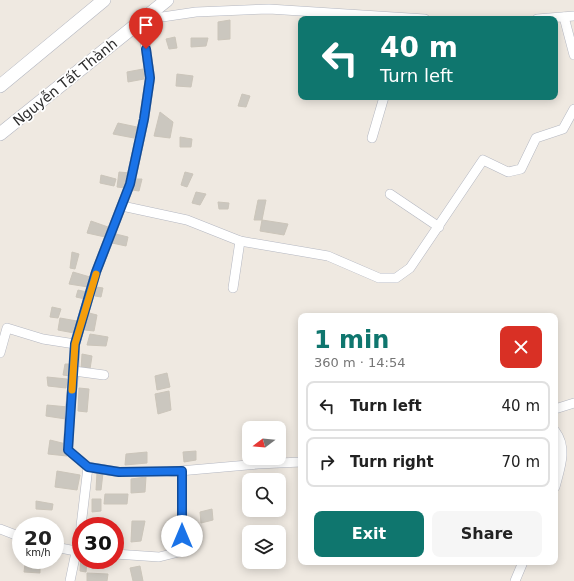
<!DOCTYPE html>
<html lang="en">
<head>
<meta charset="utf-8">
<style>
	:root { --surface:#fff; --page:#f6f6f6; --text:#222; --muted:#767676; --line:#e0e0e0; --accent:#0f766e }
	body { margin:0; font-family:"DejaVu Sans",sans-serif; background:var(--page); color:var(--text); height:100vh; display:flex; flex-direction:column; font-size:15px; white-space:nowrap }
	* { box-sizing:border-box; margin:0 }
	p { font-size:13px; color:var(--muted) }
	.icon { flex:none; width:22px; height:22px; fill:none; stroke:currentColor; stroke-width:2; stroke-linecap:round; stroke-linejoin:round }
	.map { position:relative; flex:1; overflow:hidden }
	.drawer { position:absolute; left:298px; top:313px; width:260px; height:252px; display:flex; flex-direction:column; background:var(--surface); border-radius:8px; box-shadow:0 2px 10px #0003 }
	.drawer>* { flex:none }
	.guide { position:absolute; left:298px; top:16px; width:260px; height:84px; border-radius:8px; box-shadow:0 2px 10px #0003; background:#0f766e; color:#fff; overflow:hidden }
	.needle { width:26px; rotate:254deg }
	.controls { position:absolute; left:242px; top:421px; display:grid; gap:8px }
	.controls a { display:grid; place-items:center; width:44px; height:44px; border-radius:8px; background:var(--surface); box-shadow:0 2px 10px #0003; font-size:20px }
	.speed { position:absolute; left:12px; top:517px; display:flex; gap:8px; font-size:20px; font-weight:700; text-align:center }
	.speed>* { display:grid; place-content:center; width:52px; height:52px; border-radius:50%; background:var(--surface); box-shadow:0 2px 10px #0003; line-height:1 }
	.speed small { font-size:10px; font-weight:400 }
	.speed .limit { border:6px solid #d22; background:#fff; color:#111 }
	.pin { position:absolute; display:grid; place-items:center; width:34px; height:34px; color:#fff; margin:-41px -17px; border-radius:50% 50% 50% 0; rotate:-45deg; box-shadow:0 0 4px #0007 }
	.pin .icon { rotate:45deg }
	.me { position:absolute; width:44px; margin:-22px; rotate:0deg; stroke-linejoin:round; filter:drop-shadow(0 0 3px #0008) }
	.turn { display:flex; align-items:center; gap:14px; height:84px; padding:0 16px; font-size:18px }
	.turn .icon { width:52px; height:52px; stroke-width:2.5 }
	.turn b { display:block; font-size:28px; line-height:34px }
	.round { display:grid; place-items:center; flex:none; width:42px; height:42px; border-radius:8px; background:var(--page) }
	.overview { display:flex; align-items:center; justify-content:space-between; height:68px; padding:0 16px }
	h1 { font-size:24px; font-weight:600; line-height:30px; color:var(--accent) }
	.action { display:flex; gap:8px; margin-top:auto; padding:8px 16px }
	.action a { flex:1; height:46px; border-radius:8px; background:var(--accent); color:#fff; font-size:16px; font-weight:600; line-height:46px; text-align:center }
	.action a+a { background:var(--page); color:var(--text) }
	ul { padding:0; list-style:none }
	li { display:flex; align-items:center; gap:12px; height:50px; margin:0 8px 6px; padding:0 8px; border:2px solid var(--line); border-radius:8px }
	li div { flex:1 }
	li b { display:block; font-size:15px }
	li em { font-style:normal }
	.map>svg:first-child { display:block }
</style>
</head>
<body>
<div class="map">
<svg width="574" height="581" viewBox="0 0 574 581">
	<rect width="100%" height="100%" fill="#efe9e1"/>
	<g fill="#cbc7bf" stroke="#cbc5ba">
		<polygon points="230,20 230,39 218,40 218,22"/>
		<polygon points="175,37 177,48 169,49 166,39"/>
		<polygon points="191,38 208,38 206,46 191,47"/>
		<polygon points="143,69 144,79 128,82 127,72"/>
		<polygon points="177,74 193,76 191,87 176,86"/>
		<polygon points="242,94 250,96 246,107 238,106"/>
		<polygon points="160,112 173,122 170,138 154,136"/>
		<polygon points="118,123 137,127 134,138 113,134"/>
		<polygon points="180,137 192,139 191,147 180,147"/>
		<polygon points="119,172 130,173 125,188 117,187"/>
		<polygon points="185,172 193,174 187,187 181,185"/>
		<polygon points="101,175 116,179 114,186 100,183"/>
		<polygon points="135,179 142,179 139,191 132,190"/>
		<polygon points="196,192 206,194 200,205 192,203"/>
		<polygon points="258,200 266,200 262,220 254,220"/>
		<polygon points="218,202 229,203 228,209 219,209"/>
		<polygon points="262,220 288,224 284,235 260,231"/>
		<polygon points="91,221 108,227 105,237 87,233"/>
		<polygon points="116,234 128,237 126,246 112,243"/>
		<polygon points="72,252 79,254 75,269 70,268"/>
		<polygon points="73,272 90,277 88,287 69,284"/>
		<polygon points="97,287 103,288 101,297 95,296"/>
		<polygon points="78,290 87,292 85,299 76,297"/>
		<polygon points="52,307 61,309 58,318 50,317"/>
		<polygon points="89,313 97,315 94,331 85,330"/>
		<polygon points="60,318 77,321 74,333 58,330"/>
		<polygon points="90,334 108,337 106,346 87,345"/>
		<polygon points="82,354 92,356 90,369 81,369"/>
		<polygon points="65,364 72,364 70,376 63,375"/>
		<polygon points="167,373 170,387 157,390 155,376"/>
		<polygon points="47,377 67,379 66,388 48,386"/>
		<polygon points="79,388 89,389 87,412 78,411"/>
		<polygon points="169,391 171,410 158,414 155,394"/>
		<polygon points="47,405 68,407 66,419 46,416"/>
		<polygon points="50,440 66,444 67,456 48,454"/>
		<polygon points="196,451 196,460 184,462 183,452"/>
		<polygon points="147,452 147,463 125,465 126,454"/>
		<polygon points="57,471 80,475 77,490 55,487"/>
		<polygon points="97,473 103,473 101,490 96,490"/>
		<polygon points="146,477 145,492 131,493 131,479"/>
		<polygon points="105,494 128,494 127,504 104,504"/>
		<polygon points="92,499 101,499 101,511 92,512"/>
		<polygon points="36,501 53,504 52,510 36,509"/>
		<polygon points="212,509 213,520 201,523 200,512"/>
		<polygon points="132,521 145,521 141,541 131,542"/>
		<polygon points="81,556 81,560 87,560 86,572 80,571"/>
		<polygon points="25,564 40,565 40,573 24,572"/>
		<polygon points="140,566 143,581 133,581 130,568"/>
		<polygon points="87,573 108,574 107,581 87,581"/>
	</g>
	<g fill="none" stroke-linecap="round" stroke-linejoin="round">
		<defs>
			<g id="street">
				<polyline points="564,17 574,55"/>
				<polyline points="537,19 574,16"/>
				<polyline points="372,138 384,97"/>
				<polyline points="390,194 439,227"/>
				<polyline points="122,206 187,220 240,241 328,256 379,278 396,278 410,268 483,160 508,172 521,169 536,138 563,129 574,109"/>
				<polyline points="233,288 240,241"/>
				<polyline points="0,353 7,328 43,339 75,344"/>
				<polyline points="74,371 104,375"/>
				<polyline points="555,409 574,403"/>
				<path d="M555 431C568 448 560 468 555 487"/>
				<polyline points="301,462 258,464 168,472 119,472 88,467 68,450 70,410 74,372 75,344 96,272 130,184 144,119 150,78 142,20 196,12 269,9 425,19"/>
				<polyline points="81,526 88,467"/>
				<polyline points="0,529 21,537"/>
				<polyline points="55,547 81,552"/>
				<polyline points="115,554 159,557 179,552 182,536 182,471"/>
				<polyline points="70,581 81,528"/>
				<polyline points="515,581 523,562"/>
			</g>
			<g id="secondary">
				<polyline points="0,86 104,0"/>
				<polyline points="0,134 167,0"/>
			</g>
		</defs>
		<use href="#street" stroke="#b4b7c1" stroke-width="10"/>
		<use href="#secondary" stroke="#b4b7c1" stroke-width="14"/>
		<use href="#street" stroke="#fff" stroke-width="9"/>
		<use href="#secondary" stroke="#fff" stroke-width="13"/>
	</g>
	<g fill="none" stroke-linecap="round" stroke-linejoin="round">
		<defs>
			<polyline id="route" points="146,49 150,78 144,119 130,184 96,272 75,344 68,450 88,467 119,472 182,471 182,536"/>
		</defs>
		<use href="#route" stroke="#114b97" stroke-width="10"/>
		<use href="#route" stroke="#1a73e8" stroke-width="7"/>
		<polyline stroke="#f59e0b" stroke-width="7" points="72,390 75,344 96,274"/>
	</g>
	<g text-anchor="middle" stroke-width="3.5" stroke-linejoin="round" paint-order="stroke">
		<g font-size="14" fill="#2e2e2e" stroke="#fff">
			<text transform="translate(65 82) rotate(-39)" y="5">Nguyễn Tất Thành</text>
		</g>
	</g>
</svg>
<div class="controls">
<a><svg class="needle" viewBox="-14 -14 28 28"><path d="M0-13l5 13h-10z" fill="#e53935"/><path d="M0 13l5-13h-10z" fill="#767676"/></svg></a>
<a><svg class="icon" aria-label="search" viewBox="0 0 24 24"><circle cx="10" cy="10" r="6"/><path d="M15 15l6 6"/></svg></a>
<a><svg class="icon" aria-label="layers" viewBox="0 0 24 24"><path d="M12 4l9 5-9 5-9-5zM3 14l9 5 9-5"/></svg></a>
</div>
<div class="speed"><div>20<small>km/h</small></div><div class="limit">30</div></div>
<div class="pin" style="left:146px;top:49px;background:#d93025"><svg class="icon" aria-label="arrive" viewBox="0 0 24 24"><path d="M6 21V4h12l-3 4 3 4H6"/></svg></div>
<svg class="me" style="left:182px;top:536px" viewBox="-20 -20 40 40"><circle r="19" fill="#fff"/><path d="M0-13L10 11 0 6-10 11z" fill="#1a73e8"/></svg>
<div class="guide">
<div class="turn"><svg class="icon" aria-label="left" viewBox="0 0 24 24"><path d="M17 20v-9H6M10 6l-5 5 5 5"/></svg><div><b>40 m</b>Turn left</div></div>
</div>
<section class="drawer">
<div class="overview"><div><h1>1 min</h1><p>360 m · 14:54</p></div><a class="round" style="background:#d93025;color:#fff"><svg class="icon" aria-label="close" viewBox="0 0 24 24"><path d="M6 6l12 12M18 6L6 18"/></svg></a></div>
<ul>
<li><svg class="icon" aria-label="left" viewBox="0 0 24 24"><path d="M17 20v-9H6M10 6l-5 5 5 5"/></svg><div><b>Turn left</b></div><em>40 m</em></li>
<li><svg class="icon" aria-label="right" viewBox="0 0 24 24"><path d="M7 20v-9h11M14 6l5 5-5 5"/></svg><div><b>Turn right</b></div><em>70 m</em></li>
</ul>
<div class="action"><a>Exit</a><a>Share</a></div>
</section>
</div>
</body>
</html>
